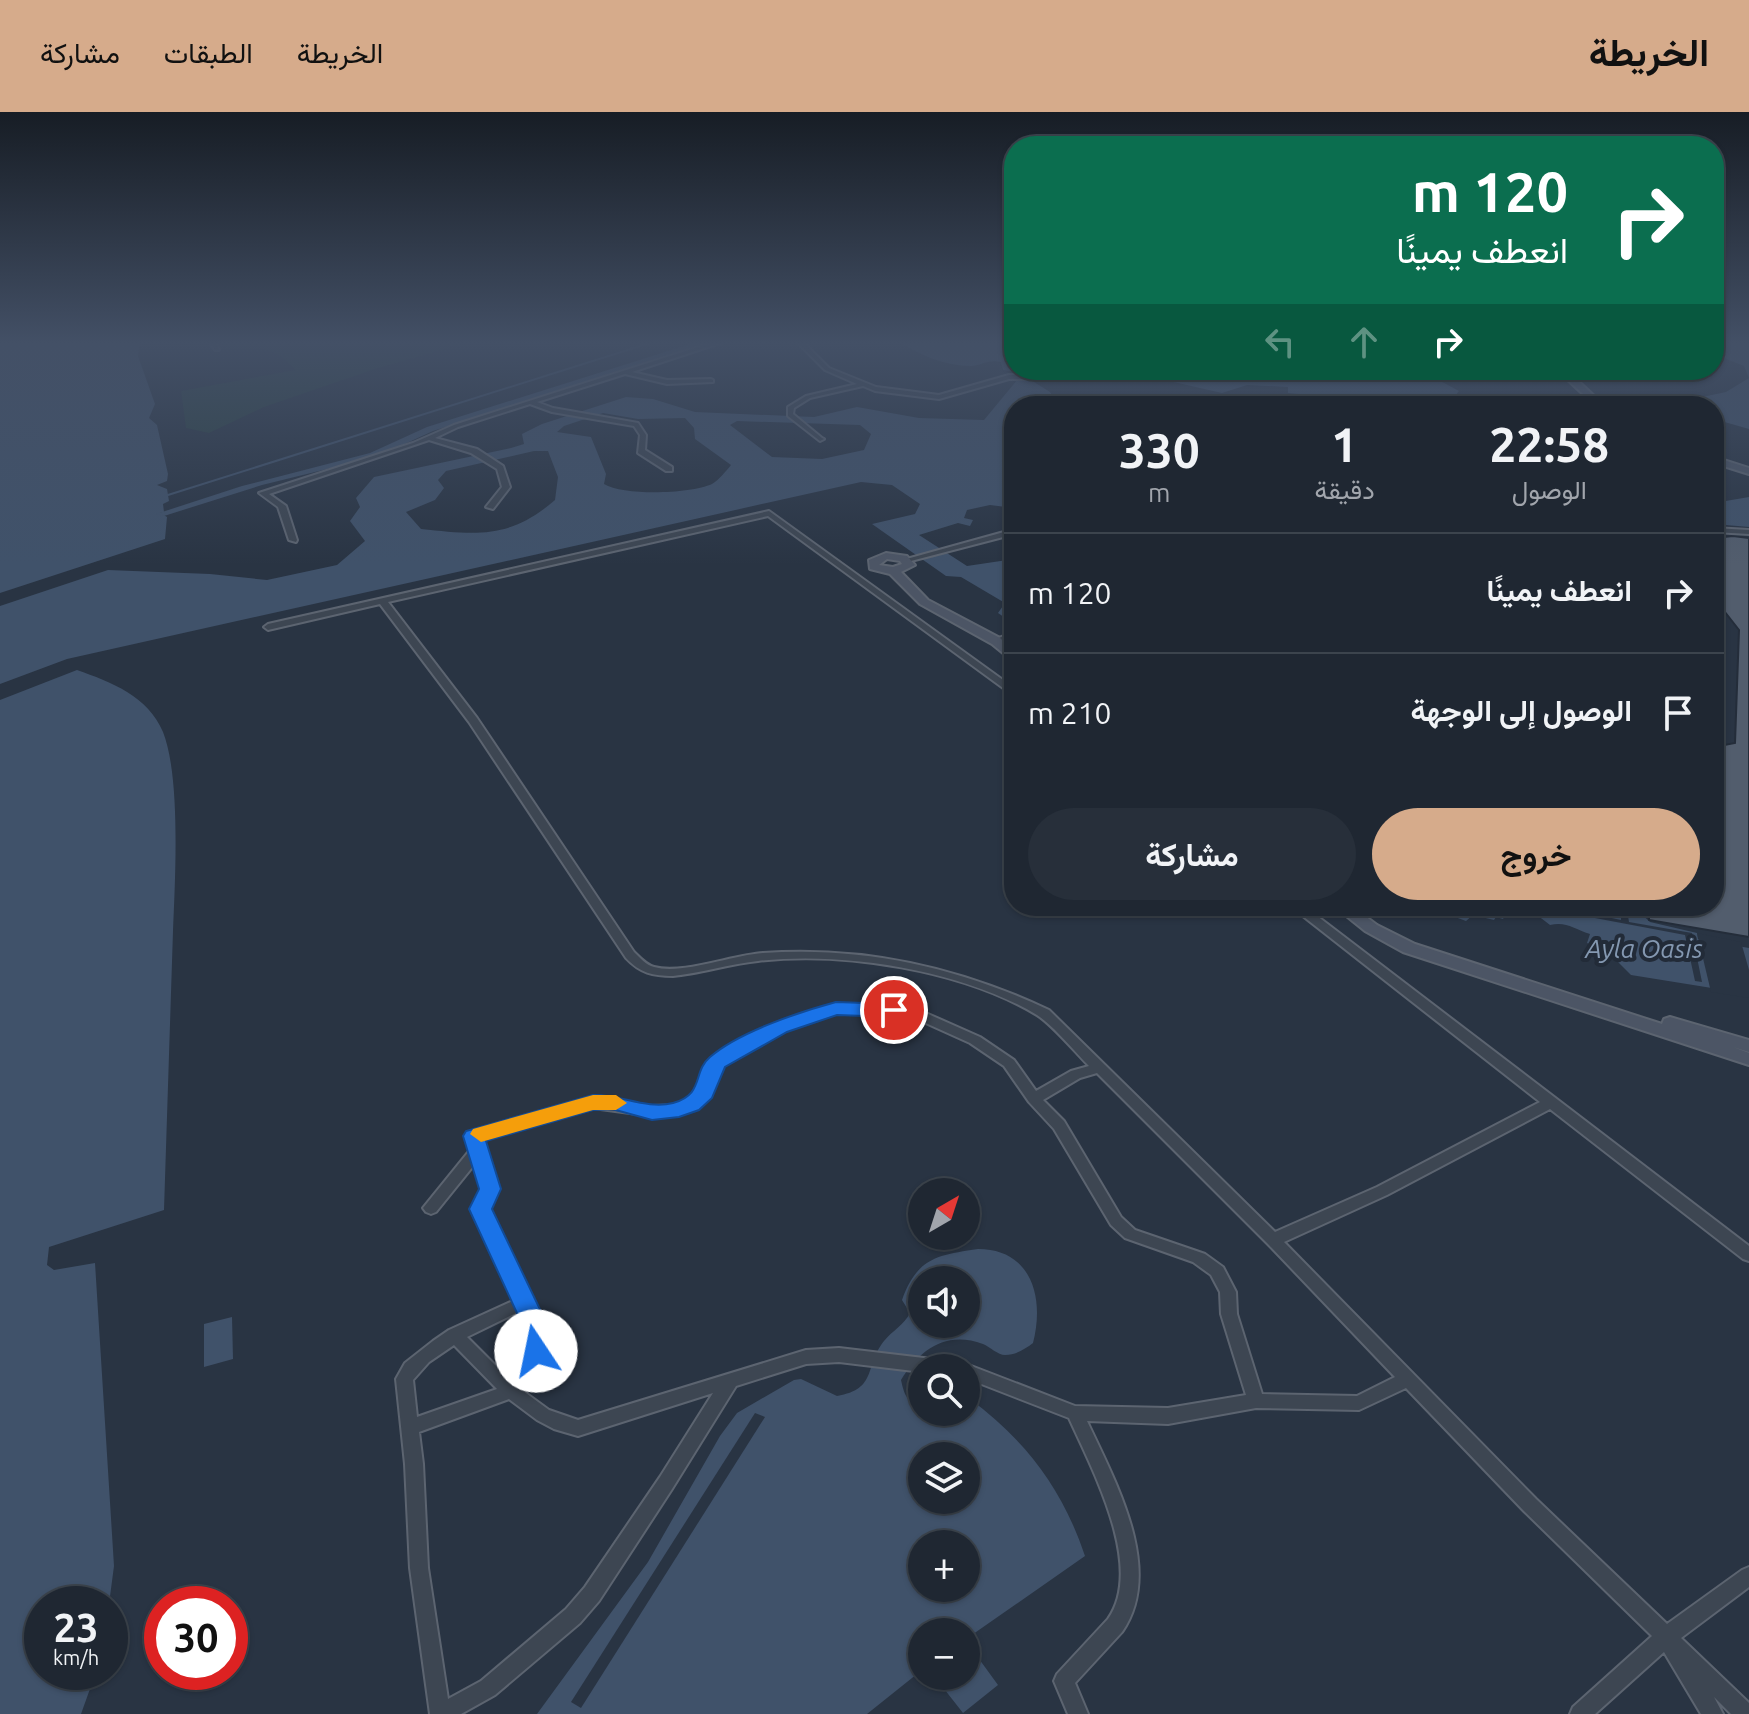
<!DOCTYPE html>
<html lang="ar">
<head>
<meta charset="utf-8">
<style>
	:root { --surface:#1f2732; --page:#272f3a; --text:#f1f3f6; --muted:#a1a5ac; --line:#3c444d; --accent:#d6ab8b }
	body { margin:0; font-family:Ubuntu,Vazirmatn,sans-serif; background:var(--page); color:var(--text); direction:rtl; height:100vh; display:flex; flex-direction:column; font-size:30px; white-space:nowrap }
	* { box-sizing:border-box; margin:0 }
	p { font-size:26px; color:var(--muted) }
	.icon { flex:none; width:44px; height:44px; fill:none; stroke:currentColor; stroke-width:2; stroke-linecap:round; stroke-linejoin:round }
	.map { position:relative; flex:1; overflow:hidden; direction:ltr }
	.sheet { position:absolute; left:1004px; top:284px; width:720px; height:520px; display:flex; flex-direction:column; background:var(--surface); border-radius:32px; box-shadow:0 2px 6px #0004,0 0 0 2px var(--line); direction:rtl }
	.sheet>* { flex:none }
	.top-card { position:absolute; left:1004px; top:24px; width:720px; height:244px; border-radius:32px; box-shadow:0 2px 6px #0004,0 0 0 2px var(--line); direction:rtl; background:#0b6e4f; color:#fff; overflow:hidden }
	.needle { width:52px; rotate:39deg }
	.controls { position:absolute; left:908px; top:1066px; display:grid; gap:16px }
	.controls a { display:grid; place-items:center; width:72px; height:72px; border-radius:50%; background:var(--surface); box-shadow:0 2px 6px #0004,0 0 0 2px var(--line); font-size:40px }
	.speed { position:absolute; left:24px; top:1474px; display:flex; gap:16px; font-size:40px; font-weight:700; text-align:center }
	.speed>* { display:grid; place-content:center; width:104px; height:104px; border-radius:50%; background:var(--surface); box-shadow:0 2px 6px #0004,0 0 0 2px var(--line); line-height:1 }
	.speed small { font-size:20px; font-weight:400 }
	.speed .limit { border:12px solid #d22; background:#fff; color:#111 }
	.pin { position:absolute; display:grid; place-items:center; width:68px; height:68px; color:#fff; margin:-34px; border:4px solid #fff; border-radius:50%; box-shadow:0 2px 8px #0007 }
	.me { position:absolute; width:88px; margin:-44px; rotate:349deg; stroke-linejoin:round; filter:drop-shadow(0 0 6px #0008) }
	.turn { display:flex; align-items:center; gap:28px; height:168px; padding:0 24px; font-size:36px }
	.turn .icon { width:104px; height:104px; stroke-width:2.5 }
	.turn b { display:block; font-size:56px; line-height:68px }
	.lanes { display:flex; align-items:center; height:76px; padding:0 24px; background:#0003; justify-content:center; gap:40px; direction:ltr }
	.lanes .off { opacity:.35 }
	.eta { display:flex; justify-content:space-evenly; align-items:center; height:136px; text-align:center }
	.eta b { font-size:48px; font-weight:700; line-height:56px }
	.primary-button { display:flex; gap:16px; margin-top:auto; padding:16px 24px }
	.primary-button a { flex:1; height:92px; border-radius:48px; background:var(--accent); color:#111; font-size:32px; font-weight:700; line-height:92px; text-align:center }
	.primary-button a+a { background:var(--page); color:var(--text) }
	ul { padding:0; list-style:none }
	li { display:flex; align-items:center; gap:24px; height:120px; padding:0 24px; border-top:2px solid var(--line) }
	li div { flex:1 }
	li b { display:block; font-size:30px }
	li em { font-style:normal }
	header { display:flex; align-items:center; gap:48px; box-sizing:border-box; height:112px; padding:0 40px; background:var(--accent); color:#111 }
	header strong { font-size:38px }
	nav { display:flex; gap:44px; margin-inline-start:auto; font-size:28px }
	.map>svg:first-child { display:block }
</style>
</head>
<body>
<header>
<strong>الخريطة</strong>
<nav><a>الخريطة</a><a>الطبقات</a><a>مشاركة</a></nav>
</header>
<div class="map">
<svg width="1749" height="1602" viewBox="0 0 1749 1602">
	<rect width="100%" height="100%" fill="#293443"/>
	<path fill="#2b4143" d="M222 229H472L375 257 264 295 209 321 186 316 181 279 295 258C275 233 256 235 226 236Z"/>
	<g fill="#40526a" fill-rule="evenodd">
		<polygon points="0,229 140,229 138,244 155,292 149,306 157,313 168,362 167,369 157,373 167,377 169,389 163,392 164,400 160,401 167,405 165,427 0,481"/>
		<path d="M898 229H1014V258H1041L1031 260 1034 270 1050 280 1059 294H1014V396L990 393 967 398 964 406 973 408 970 414 958 411 919 423 967 454 1014 447V512L998 501 1005 491 961 465 946 464 872 412 915 402 920 392 892 373 861 370 67 547 0 572V494L108 458 210 462 267 468 337 453 365 429 350 409 360 395 356 386 374 365 511 336 524 332 522 322 542 312 626 285 653 287 695 300 814 305 857 295 919 306 984 308 1018 267 1023 266 1021 261 1003 258 1001 250C988 247 983 253 971 254 944 254 920 243 898 229ZM603 301 638 307 685 306 694 316 695 327 731 353C726 359 719 368 712 372 690 382 624 384 604 372L606 362 591 325 557 320 564 314ZM737 309 860 313 871 322 864 338 822 347 772 345 730 313ZM534 339H548L558 365 555 388C510 427 478 423 421 417L406 400 435 388 444 376 438 368 446 359Z"/>
		<polygon points="1714,229 1749,229 1749,317 1714,307 1714,294 1683,294 1678,290 1726,280 1749,266 1744,254 1714,242"/>
		<polygon points="1121,258 1420,258 1459,279 1447,294 1289,294 1309,292 1308,288 1288,287 1299,282 1288,281 1288,275 1247,273 1222,281"/>
		<polygon points="1749,385 1749,415 1714,412 1714,391"/>
		<path d="M77 558C111 570 148 584 163 620 181 666 175 769 173 819 170 912 167 1005 164 1098L49 1135 47 1153 54 1158 95 1151 114 1454 109 1492H42V1560H96L81 1602H0V588Z"/>
		<path d="M1455 794H1633L1650 810 1697 821 1698 827 1749 836V882L1631 863 1613 845 1593 838 1594 834 1587 831 1590 822C1574 817 1566 809 1550 813L1537 803 1508 798 1503 807 1496 805 1494 808 1473 803 1466 809 1455 805 1459 797Z"/>
		<path d="M978 1137C1031 1137 1045 1185 1033 1231 1025 1237 1016 1243 1005 1243 998 1243 990 1235 983 1232 946 1218 919 1238 901 1268 904 1282 907 1291 922 1295V1300L956 1303 966 1300 970 1287C1027 1330 1062 1376 1085 1444L966 1527V1520H922V1558L867 1602H537L648 1450 720 1324 737 1301 794 1268 801 1267 837 1284C878 1277 864 1254 884 1229 892 1219 904 1213 910 1201L902 1188C917 1146 937 1143 978 1137ZM922 1168H966V1212H922ZM922 1344H966V1388H922ZM922 1432H966V1476H922Z"/>
		<polygon points="232,1205 233,1247 204,1255 204,1212"/>
		<polygon points="966,1529 998,1573 963,1601 934,1564 966,1564"/>
	</g>
	<g fill="#293443">
		<polygon points="1621,796 1627,798 1629,810 1692,821 1702,870 1695,869 1685,823 1579,803 1579,799 1621,808"/>
		<polygon points="1697,821 1741,830 1749,858 1749,886 1711,880"/>
		<polygon points="755,1301 765,1305 581,1596 571,1590"/>
	</g>
	<g fill="none" stroke-linecap="round" stroke-linejoin="round">
		<polyline stroke="#40526a" stroke-width="2" points="168,383 656,229"/>
		<polygon fill="#40526a" fill-rule="evenodd" points="700,229 710,229 433,319 376,345 262,373 164,404 156,402 242,374 370,341 427,315"/>
	</g>
	<polygon fill="#525d6d" stroke="#242d3a" stroke-width="2" points="1733,424 1749,426 1749,825 1649,808 1649,794 1714,794 1714,635 1735,631 1739,518 1714,486 1714,426"/>
	<g fill="none" stroke-linecap="round" stroke-linejoin="round">
		<defs>
			<g id="street">
				<polygon points="209,229 215,229 219,238 215,238"/>
				<polygon points="717,229 726,229 632,260 667,268 711,267 713,268 713,270 667,272 625,262 537,290 553,296 638,311 646,323 645,338 672,355 672,359 666,359 638,341 640,323 634,314 552,300 530,292 458,315 435,326 477,337 503,354 510,375 493,397 486,395 502,375 497,357 471,341 429,328 269,382 286,394 297,428 296,430 289,428 278,395 259,381 413,331 454,313"/>
				<polygon points="796,229 802,229 829,256 876,275 939,283 1009,263 1044,263 1047,265 1044,267 1009,267 939,287 875,279 863,274 810,286 794,296 793,302 822,326 824,327 820,329 788,304 788,295 806,284 857,272 825,258"/>
				<path d="M769 399 1014 576V584L768 404 388 490 477 606 634 840C640 846 646 853 654 855 682 863 732 843 763 841 863 834 958 855 1049 898L1275 1120 1377 1075 1540 990 1290 794H1304L1749 1134V1149L1743 1147 1550 997 1387 1083 1284 1130 1536 1387 1667 1512 1742 1458 1749 1455V1475L1681 1526 1749 1591V1602H1731L1714 1585 1723 1602H1701L1664 1540 1595 1602H1570L1573 1595 1652 1524 1524 1399 1406 1276 1359 1298 1256 1296 1168 1312 1087 1309C1115 1369 1165 1458 1122 1520L1075 1571 1088 1602H1068L1054 1569 1057 1562 1108 1507C1145 1455 1092 1357 1069 1306L966 1266V1256H959L966 1252 1075 1294 1168 1296 1246 1283 1221 1202 1220 1180 1211 1163 1193 1150 1125 1126 1111 1113 1054 1017 1029 990 1004 954 970 931 919 908 894 902 837 901 785 918 722 954 710 983 699 995 682 1002 652 1004 593 996 482 1027 497 1077 488 1097 542 1212 547 1231 519 1276 549 1298 578 1308 806 1238 839 1236 949 1249 955 1251 957 1256H922V1260L839 1250 806 1252 736 1274 672 1377 599 1489 580 1511 495 1583 461 1602H430L410 1456 405 1352 396 1267 405 1251 433 1229 449 1218 515 1188 472 1097 483 1077 474 1053 436 1100 431 1102 426 1100 423 1096 470 1038 467 1024 469 1020 593 986 652 994 679 993 689 988 700 977 711 948 775 912 836 893 894 894 928 902 980 925 1014 948 1036 979 1071 959 1089 954C1075 940 1053 913 1037 903 962 858 843 839 758 849 729 852 702 861 673 864 653 864 640 861 626 846L469 610 380 492 268 518 264 515 268 512ZM1097 961 1268 1132 1395 1265 1357 1284 1262 1282 1237 1202 1236 1180 1223 1155 1205 1142 1135 1118 1121 1105 1064 1009 1043 988 1080 966ZM520 1199 531 1230 507 1265 467 1225ZM454 1233 497 1277 417 1305 413 1268 429 1250ZM713 1281 660 1365 585 1475 566 1497 481 1569 448 1587 428 1456 423 1352 419 1320 509 1287 537 1308 554 1317 578 1324Z"/>
				<polygon points="1714,416 1749,418 1749,422 1714,420"/>
				<polygon points="1004,420 1007,420 1007,424 907,450 903,448"/>
				<polygon points="1014,520 1014,526 996,532 991,529"/>
			</g>
			<g id="secondary">
				<polygon points="1557,258 1566,258 1605,294 1596,294"/>
				<polygon points="1714,345 1749,356 1749,362 1714,351"/>
				<path d="M886 441 907 444 915 453 901 460 928 488 1000 526 1014 539V550L992 532 920 492 890 462 870 457 869 448ZM887 447 900 449 902 452 893 455 879 453Z"/>
				<polygon points="1334,794 1352,794 1377,813 1415,832 1662,912 1664,907 1670,905 1749,928 1749,940 1733,935 1749,941 1749,953 1403,840 1365,819"/>
			</g>
		</defs>
		<use href="#street" stroke="#5c6470" stroke-width="4"/>
		<use href="#secondary" stroke="#5c6470" stroke-width="4"/>
		<use href="#street" fill="#3d4652" fill-rule="evenodd"/>
		<use href="#secondary" fill="#4c5565" fill-rule="evenodd"/>
	</g>
	<linearGradient id="sky" x2="0" y2="1"><stop stop-color="#171d25"/><stop offset="0.51" stop-color="#435066"/><stop offset="1" stop-color="#435066" stop-opacity="0"/></linearGradient>
	<rect width="1749" height="453" fill="url(#sky)"/>
	<path fill="#1a73e8" stroke="#114b97" stroke-width="2" d="M836 890 894 892 904 898 894 905 837 903 787 920 725 955 712 986 699 998 679 1005 652 1008 612 997 593 998 486 1029 501 1077 492 1097 547 1212 551 1231 545 1247 536 1250 527 1247 522 1212 469 1097 479 1077 463 1024 466 1019 593 983C619 982 647 998 673 991 705 982 692 960 710 945 739 920 799 900 836 890Z"/>
	<polygon fill="#f59e0b" points="593,983 616,983 627,991 616,998 593,998 481,1030 470,1022 473,1017"/>
	<g text-anchor="middle" stroke-width="8" stroke-linejoin="round" paint-order="stroke">
		<g font-size="26" font-style="italic" fill="#8498b1" stroke="#222b38">
			<text x="1644" y="846">Ayla Oasis</text>
		</g>
	</g>
</svg>
<div class="controls">
<a><svg class="needle" viewBox="-14 -14 28 28"><path d="M0-13l5 13h-10z" fill="#e53935"/><path d="M0 13l5-13h-10z" fill="#a1a5ac"/></svg></a>
<a><svg class="icon" aria-label="sound" viewBox="0 0 24 24"><path d="M4 9h4l5-4v14l-5-4H4zM17 9q2 3 0 6"/></svg></a>
<a><svg class="icon" aria-label="search" viewBox="0 0 24 24"><circle cx="10" cy="10" r="6"/><path d="M15 15l6 6"/></svg></a>
<a><svg class="icon" aria-label="layers" viewBox="0 0 24 24"><path d="M12 4l9 5-9 5-9-5zM3 14l9 5 9-5"/></svg></a>
<a>+</a>
<a>−</a>
</div>
<div class="speed"><div>23<small>km/h</small></div><div class="limit">30</div></div>
<div class="pin" style="left:894px;top:898px;background:#d93025"><svg class="icon" aria-label="arrive" viewBox="0 0 24 24"><path d="M6 21V4h12l-3 4 3 4H6"/></svg></div>
<svg class="me" style="left:536px;top:1239px" viewBox="-20 -20 40 40"><circle r="19" fill="#fff"/><path d="M0-13L10 11 0 6-10 11z" fill="#1a73e8"/></svg>
<div class="top-card">
<div class="turn"><svg class="icon" aria-label="right" viewBox="0 0 24 24"><path d="M7 20v-9h11M14 6l5 5-5 5"/></svg><div><b>120 m</b>انعطف يمينًا</div></div>
<div class="lanes"><svg class="icon off" aria-label="left" viewBox="0 0 24 24"><path d="M17 20v-9H6M10 6l-5 5 5 5"/></svg><svg class="icon off" aria-label="ahead" viewBox="0 0 24 24"><path d="M12 20V5M6 11l6-6 6 6"/></svg><svg class="icon" aria-label="right" viewBox="0 0 24 24"><path d="M7 20v-9h11M14 6l5 5-5 5"/></svg></div>
</div>
<section class="sheet">
<div class="eta">
<div><b>22:58</b><p>الوصول</p></div>
<div><b>1</b><p>دقيقة</p></div>
<div><b>330</b><p>m</p></div>
</div>
<ul>
<li><svg class="icon" aria-label="right" viewBox="0 0 24 24"><path d="M7 20v-9h11M14 6l5 5-5 5"/></svg><div><b>انعطف يمينًا</b></div><em>120 m</em></li>
<li><svg class="icon" aria-label="arrive" viewBox="0 0 24 24"><path d="M6 21V4h12l-3 4 3 4H6"/></svg><div><b>الوصول إلى الوجهة</b></div><em>210 m</em></li>
</ul>
<div class="primary-button"><a>خروج</a><a>مشاركة</a></div>
</section>
</div>
</body>
</html>
